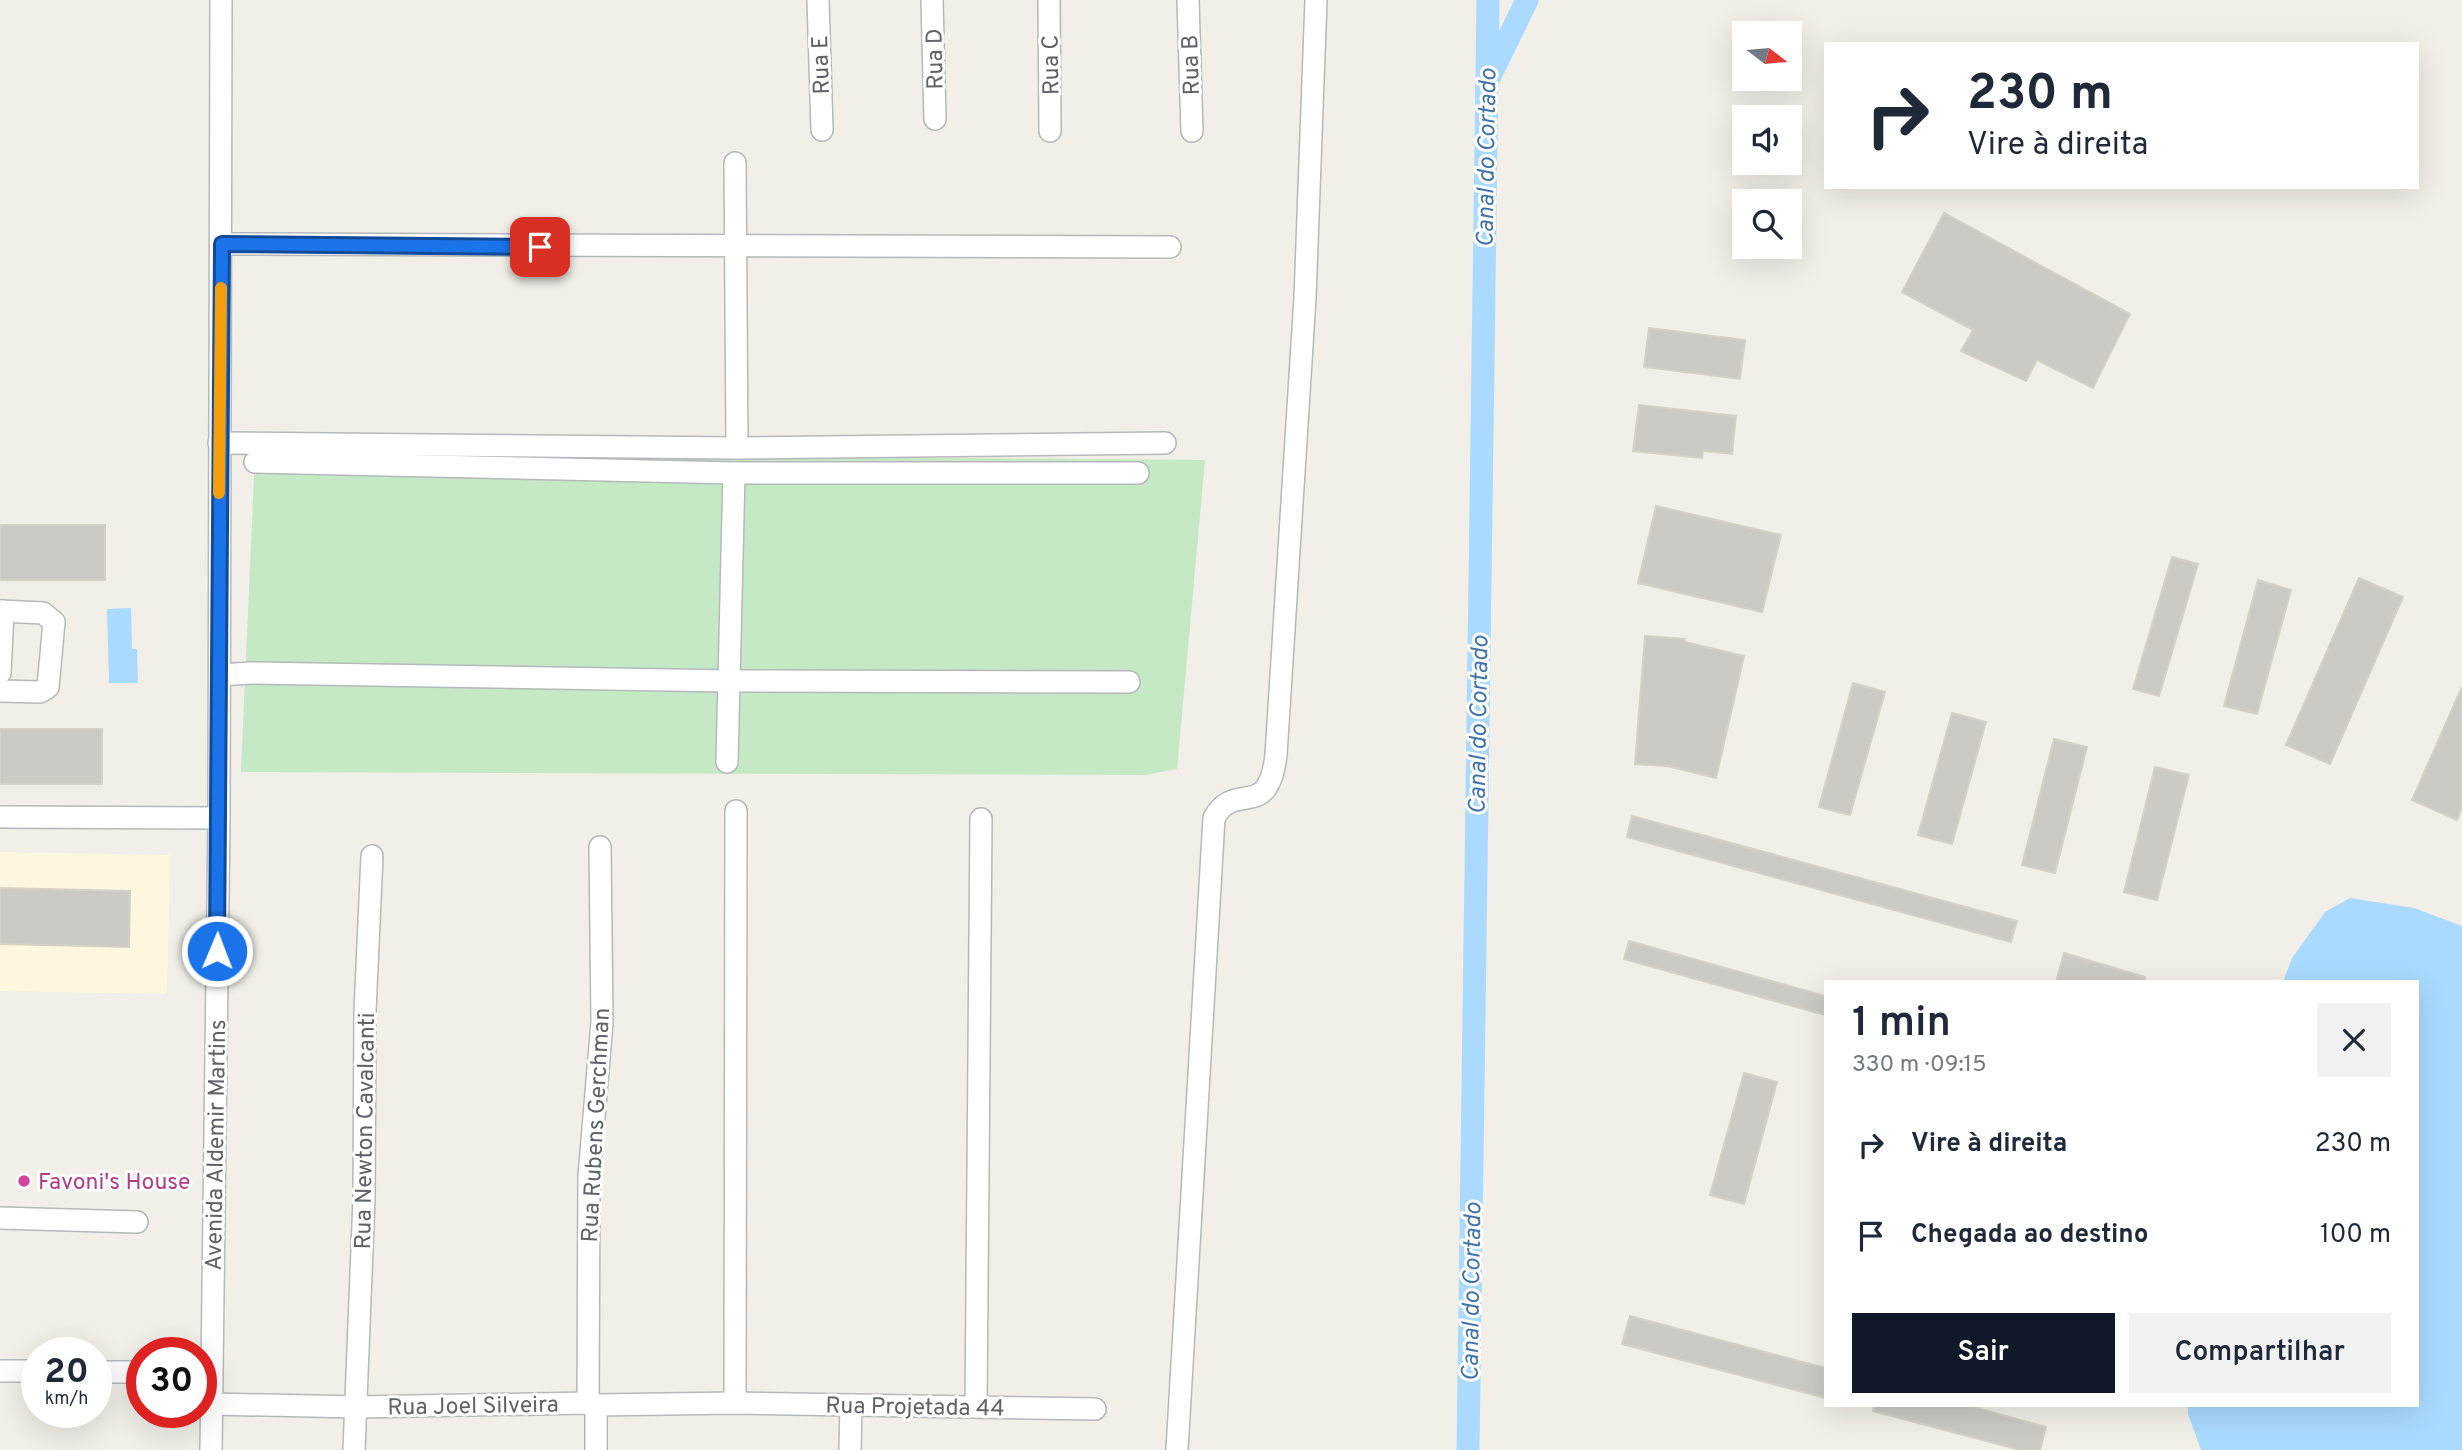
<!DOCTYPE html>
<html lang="pt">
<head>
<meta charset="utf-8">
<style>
	:root { --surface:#fff; --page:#f2f2f3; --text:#1f2937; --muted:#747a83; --accent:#111827 }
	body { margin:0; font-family:Overpass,sans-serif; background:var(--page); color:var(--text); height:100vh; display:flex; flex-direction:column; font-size:26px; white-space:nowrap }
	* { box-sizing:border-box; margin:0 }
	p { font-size:23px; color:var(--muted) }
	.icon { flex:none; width:38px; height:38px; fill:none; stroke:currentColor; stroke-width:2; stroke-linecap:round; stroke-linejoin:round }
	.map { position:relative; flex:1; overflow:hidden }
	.sheet { position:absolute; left:1824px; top:980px; width:595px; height:427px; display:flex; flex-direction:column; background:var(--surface); border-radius:0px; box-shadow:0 7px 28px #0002 }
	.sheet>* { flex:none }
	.banner { position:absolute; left:1824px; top:42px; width:595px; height:147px; border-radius:0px; box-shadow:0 7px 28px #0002; background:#fff; color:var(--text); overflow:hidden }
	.needle { width:46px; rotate:106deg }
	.controls { position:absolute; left:1732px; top:21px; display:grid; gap:14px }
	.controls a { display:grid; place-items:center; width:70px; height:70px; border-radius:0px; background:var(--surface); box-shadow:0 7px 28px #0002; font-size:35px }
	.speed { position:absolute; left:21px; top:1337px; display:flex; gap:14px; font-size:35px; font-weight:700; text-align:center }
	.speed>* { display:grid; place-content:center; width:91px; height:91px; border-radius:50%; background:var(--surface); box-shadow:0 7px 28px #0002; line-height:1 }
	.speed small { font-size:18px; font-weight:400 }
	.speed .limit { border:10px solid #d22; background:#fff; color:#111 }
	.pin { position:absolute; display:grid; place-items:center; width:60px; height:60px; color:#fff; margin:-30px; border-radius:14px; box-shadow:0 4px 10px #0006 }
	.me { position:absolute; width:77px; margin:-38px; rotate:1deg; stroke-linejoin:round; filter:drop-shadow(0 0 5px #0008) }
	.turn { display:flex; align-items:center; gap:24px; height:147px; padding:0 28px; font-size:32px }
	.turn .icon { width:91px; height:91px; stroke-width:2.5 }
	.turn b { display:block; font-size:49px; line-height:60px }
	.round { display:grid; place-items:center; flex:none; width:74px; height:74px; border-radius:0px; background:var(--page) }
	.overview { display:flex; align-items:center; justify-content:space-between; height:119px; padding:0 28px }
	h1 { font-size:42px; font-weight:600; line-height:52px }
	.cta { display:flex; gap:14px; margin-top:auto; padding:14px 28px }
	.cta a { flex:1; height:80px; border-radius:0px; background:var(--accent); color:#fff; font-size:28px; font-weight:600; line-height:80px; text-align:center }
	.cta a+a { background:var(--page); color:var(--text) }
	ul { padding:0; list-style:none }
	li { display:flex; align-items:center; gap:21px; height:91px; padding:0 28px }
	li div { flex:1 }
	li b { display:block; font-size:26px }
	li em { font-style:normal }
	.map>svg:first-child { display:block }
</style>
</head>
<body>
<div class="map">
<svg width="2462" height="1450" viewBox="0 0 2462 1450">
	<rect width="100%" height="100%" fill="#f1efe8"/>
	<polygon fill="#fef7e0" points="0,852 170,855 167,994 0,991"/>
	<polygon fill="#c5e8c5" points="255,453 1205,460 1177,769 1146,775 241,772"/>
	<g fill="#aadaff">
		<polygon points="131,608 132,649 137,649 138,683 109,683 107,609"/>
		<polygon points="2350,898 2414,908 2462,926 2462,1450 2201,1450 2188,1414 2188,1405 2417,1405 2417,982 2283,982 2292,958 2325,912"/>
	</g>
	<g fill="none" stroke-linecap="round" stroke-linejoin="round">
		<g stroke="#aadaff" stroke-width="23">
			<polyline points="1490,76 1527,0"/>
			<polyline points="1468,1450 1488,0"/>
		</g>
	</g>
	<g fill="#cccac5" stroke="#d6d1c6" stroke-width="2">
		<polygon points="1944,213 2130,314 2093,388 2037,360 2026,381 1961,351 1973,330 1902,292"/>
		<polygon points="1649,328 1745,340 1740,379 1644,367"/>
		<polygon points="1639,405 1736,416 1732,454 1703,451 1702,458 1633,451"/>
		<polygon points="1656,506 1781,535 1762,612 1638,583"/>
		<rect x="0" y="525" width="105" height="55"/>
		<polygon points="2172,557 2198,564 2159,696 2133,689"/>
		<polygon points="2359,578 2403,597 2330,764 2286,745"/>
		<polygon points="2258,580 2291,590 2257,714 2224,706"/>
		<polygon points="1645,636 1685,639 1685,642 1744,656 1716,778 1667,766 1635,764"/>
		<polygon points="1853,683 1885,692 1850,815 1819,807"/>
		<polygon points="2462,687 2462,808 2457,820 2412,800"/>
		<polygon points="1952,713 1986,722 1952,844 1918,835"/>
		<rect x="0" y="729" width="102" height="55"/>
		<polygon points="2054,739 2087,747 2055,873 2022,865"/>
		<polygon points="2155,767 2189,775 2157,900 2124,892"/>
		<polygon points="1632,816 2017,921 2011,942 1627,837"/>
		<polygon points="0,888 130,891 129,947 0,944"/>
		<polygon points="1629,941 1825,996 1825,1015 1624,959"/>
		<polygon points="2064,953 2145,977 2145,982 2056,982"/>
		<polygon points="1744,1073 1777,1082 1744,1204 1710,1195"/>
		<polygon points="1630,1316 1825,1368 1825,1398 1622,1344"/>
		<polygon points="1874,1405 1966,1405 2046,1427 2040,1450 2020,1450 1873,1411"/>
	</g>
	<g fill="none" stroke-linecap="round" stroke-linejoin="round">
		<defs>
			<g id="street">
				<polyline points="818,0 822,130"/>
				<polyline points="932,0 935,119"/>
				<polyline points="1049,0 1050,131"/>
				<polyline points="1188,0 1192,131"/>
				<polyline points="735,163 737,448"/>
				<polyline points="222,244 1170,247"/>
				<polyline points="219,443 737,448 1165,443"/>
				<polyline points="255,462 734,473 1138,473"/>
				<polyline points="0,611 43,613 54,622 48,687 40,692 0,691"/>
				<polyline points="0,673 3,611"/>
				<polyline points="220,675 251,673 728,681 1129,682"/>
				<polyline points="727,762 734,473"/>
				<polyline points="0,817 219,818"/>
				<polyline points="0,1218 137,1222"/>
				<polyline points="0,1371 37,1371"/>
				<polyline points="96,1372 135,1372"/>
				<polyline points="588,1403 589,1176 602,1022 600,847"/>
				<polyline points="735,1403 736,811"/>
				<polyline points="212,1404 357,1407 588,1403 596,1405 735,1403 1095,1409"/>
				<polyline points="976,1407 981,819"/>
				<polyline points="211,1450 219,818 221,0"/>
				<polyline points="354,1450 364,1199 365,1011 372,856"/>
				<polyline points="596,1450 596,1405"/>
				<polyline points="850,1450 851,1405"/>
				<path d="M1177 1450 1214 818C1235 779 1268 823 1276 755L1305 298 1316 0"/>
			</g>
		</defs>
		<use href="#street" stroke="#b5b8bc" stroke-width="24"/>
		<use href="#street" stroke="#fff" stroke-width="21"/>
	</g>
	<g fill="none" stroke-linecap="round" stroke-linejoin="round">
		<defs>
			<polyline id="route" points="217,951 222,244 540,247"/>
		</defs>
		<use href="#route" stroke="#114b97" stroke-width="18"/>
		<use href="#route" stroke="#1a73e8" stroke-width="12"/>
		<polyline stroke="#f59e0b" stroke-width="12" points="219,493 221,288"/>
	</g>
	<circle fill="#d1479c" stroke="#fff" stroke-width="2.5" cx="24" cy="1181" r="7"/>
	<g text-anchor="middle" stroke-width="6" stroke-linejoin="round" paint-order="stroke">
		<g font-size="23" fill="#5f6368" stroke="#fff">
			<text transform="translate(934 59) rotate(-91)" y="8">Rua D</text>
			<text transform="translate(820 65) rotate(-92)" y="8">Rua E</text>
			<text transform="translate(1050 65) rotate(-91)" y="8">Rua C</text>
			<text transform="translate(1190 65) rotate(-92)" y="8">Rua B</text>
			<text transform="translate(595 1125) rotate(-87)" y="8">Rua Rubens Gerchman</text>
			<text transform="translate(364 1131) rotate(-89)" y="8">Rua Newton Cavalcanti</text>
			<text transform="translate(215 1145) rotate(-89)" y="8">Avenida Aldemir Martins</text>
			<text transform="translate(473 1405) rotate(-1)" y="8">Rua Joel Silveira</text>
			<text transform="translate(915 1406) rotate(1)" y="8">Rua Projetada 44</text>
		</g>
		<g font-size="23" fill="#b23c85" stroke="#fff" text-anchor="start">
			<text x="38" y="1189">Favoni's House</text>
		</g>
		<g font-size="24" font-style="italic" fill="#4174aa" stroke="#fff">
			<text transform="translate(1486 158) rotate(-89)" y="8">Canal do Cortado</text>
			<text transform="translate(1478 725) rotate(-89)" y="8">Canal do Cortado</text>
			<text transform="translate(1471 1292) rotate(-89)" y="8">Canal do Cortado</text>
		</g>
	</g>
</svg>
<div class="controls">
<a><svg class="needle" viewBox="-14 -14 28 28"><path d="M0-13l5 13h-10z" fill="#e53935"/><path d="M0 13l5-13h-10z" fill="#747a83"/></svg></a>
<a><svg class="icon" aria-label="sound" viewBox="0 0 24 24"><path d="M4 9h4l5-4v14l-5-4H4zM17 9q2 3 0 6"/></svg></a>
<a><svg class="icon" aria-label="search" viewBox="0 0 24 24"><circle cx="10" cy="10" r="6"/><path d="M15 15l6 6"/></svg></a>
</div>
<div class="speed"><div>20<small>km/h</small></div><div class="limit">30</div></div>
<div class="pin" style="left:540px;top:247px;background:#d93025"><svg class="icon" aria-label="arrive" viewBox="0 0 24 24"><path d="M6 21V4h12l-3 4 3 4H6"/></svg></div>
<svg class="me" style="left:217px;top:951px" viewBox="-20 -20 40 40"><circle r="17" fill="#1a73e8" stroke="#fff" stroke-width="3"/><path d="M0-11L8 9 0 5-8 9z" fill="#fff"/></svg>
<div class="banner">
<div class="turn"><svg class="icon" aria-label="right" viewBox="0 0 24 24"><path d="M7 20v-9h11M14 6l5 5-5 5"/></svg><div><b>230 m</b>Vire à direita</div></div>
</div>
<section class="sheet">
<div class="overview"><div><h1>1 min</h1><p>330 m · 09:15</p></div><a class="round"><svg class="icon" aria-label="close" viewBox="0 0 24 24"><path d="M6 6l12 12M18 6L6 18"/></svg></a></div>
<ul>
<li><svg class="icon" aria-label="right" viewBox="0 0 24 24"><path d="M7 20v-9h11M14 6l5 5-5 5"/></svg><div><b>Vire à direita</b></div><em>230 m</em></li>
<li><svg class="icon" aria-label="arrive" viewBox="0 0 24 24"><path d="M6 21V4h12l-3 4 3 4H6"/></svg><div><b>Chegada ao destino</b></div><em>100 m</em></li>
</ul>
<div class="cta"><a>Sair</a><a>Compartilhar</a></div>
</section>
</div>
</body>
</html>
